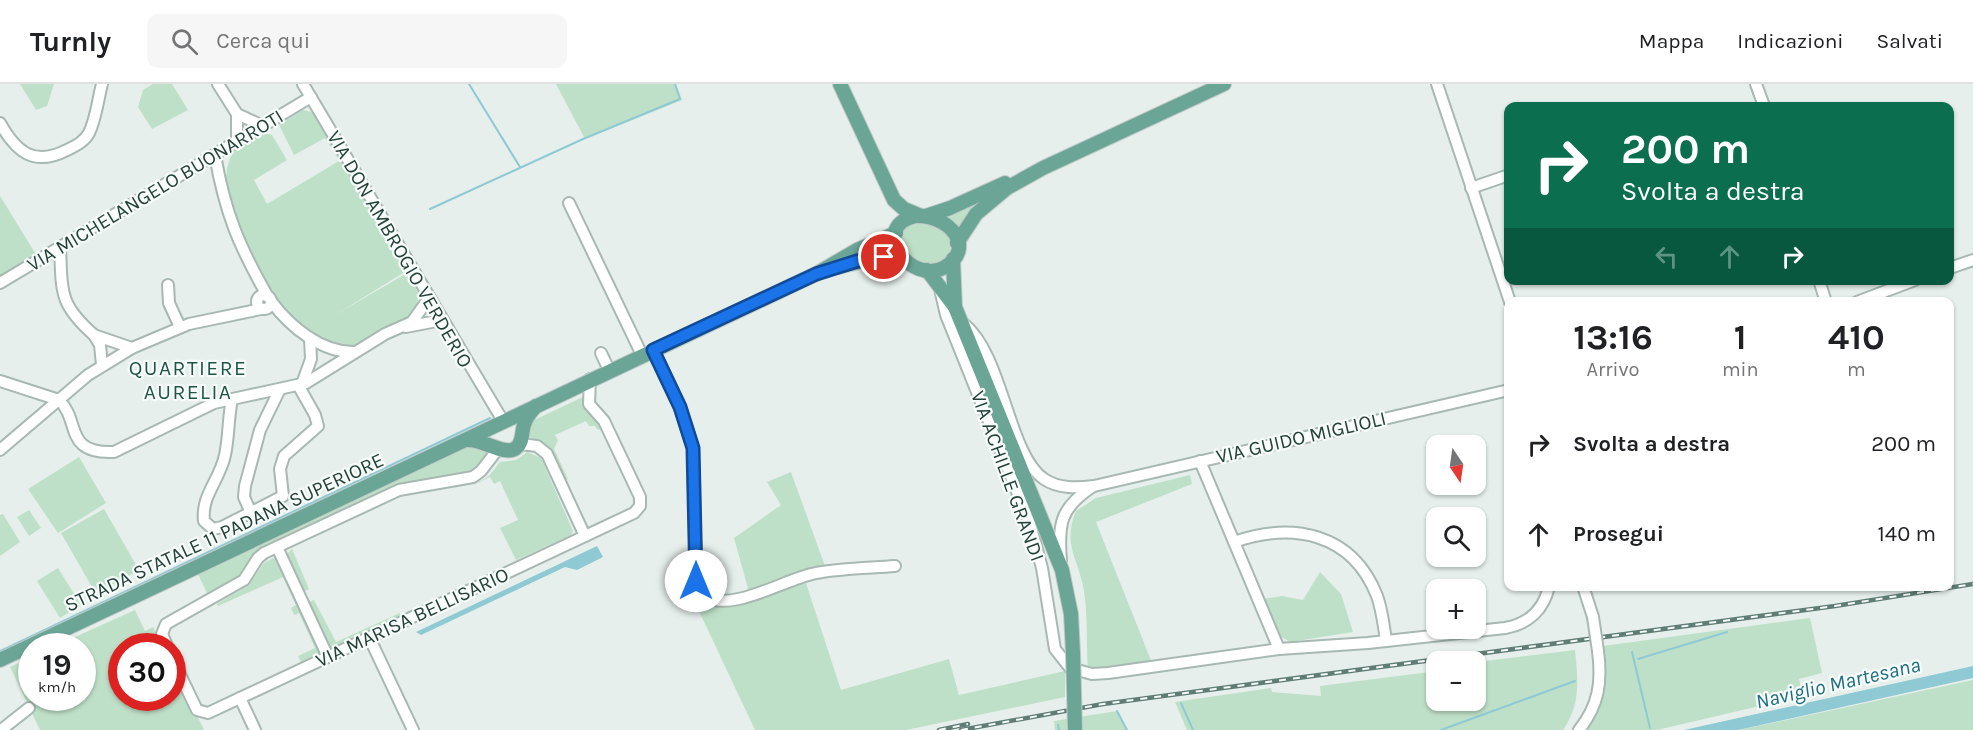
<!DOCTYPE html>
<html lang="it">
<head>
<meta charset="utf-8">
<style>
	:root { --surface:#fff; --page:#f6f6f6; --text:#202124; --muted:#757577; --line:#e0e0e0 }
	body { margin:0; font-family:Karla,sans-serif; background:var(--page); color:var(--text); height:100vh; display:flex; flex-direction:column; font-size:22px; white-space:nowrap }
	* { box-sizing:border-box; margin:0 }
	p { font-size:20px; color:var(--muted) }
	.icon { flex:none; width:33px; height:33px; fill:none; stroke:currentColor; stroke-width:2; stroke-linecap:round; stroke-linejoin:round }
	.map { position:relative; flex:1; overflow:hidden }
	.drawer { position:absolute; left:1504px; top:213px; width:450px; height:294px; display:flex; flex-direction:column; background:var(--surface); border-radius:12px; box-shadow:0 2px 4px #0004 }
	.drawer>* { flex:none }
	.banner { position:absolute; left:1504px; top:18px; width:450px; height:183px; border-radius:12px; box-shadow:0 2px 4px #0004; background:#0b6e4f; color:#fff; overflow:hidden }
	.needle { width:39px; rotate:167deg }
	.buttons { position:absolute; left:1426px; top:351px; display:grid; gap:12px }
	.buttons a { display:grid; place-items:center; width:60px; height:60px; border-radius:12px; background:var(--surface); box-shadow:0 2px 4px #0004; font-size:30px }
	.speed { position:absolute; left:18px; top:549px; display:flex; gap:12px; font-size:30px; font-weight:700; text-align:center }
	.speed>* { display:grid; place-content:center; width:78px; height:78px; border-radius:50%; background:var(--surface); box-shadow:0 2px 4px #0004; line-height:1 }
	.speed small { font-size:15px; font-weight:400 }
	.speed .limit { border:9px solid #d22; background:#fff; color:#111 }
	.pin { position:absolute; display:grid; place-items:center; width:51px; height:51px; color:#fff; margin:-26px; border:3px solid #fff; border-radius:50%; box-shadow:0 2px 6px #0007 }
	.me { position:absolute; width:66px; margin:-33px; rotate:0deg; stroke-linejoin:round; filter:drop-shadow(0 0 4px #0008) }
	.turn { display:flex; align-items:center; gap:21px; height:126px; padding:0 18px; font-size:27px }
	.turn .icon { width:78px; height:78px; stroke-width:2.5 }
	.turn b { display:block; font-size:42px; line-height:51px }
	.lanes { display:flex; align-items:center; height:57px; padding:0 18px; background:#0003; justify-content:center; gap:30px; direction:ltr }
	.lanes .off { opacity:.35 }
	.eta { display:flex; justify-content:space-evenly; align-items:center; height:102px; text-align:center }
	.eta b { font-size:36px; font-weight:700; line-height:42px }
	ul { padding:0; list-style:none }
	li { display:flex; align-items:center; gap:18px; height:90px; padding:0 18px }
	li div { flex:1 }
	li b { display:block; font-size:22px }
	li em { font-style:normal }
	header { display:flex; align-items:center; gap:36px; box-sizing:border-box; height:84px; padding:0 30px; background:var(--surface); border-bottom:2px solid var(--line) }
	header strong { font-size:28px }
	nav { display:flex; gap:33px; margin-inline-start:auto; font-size:21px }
	.search { width:420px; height:54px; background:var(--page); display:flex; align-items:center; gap:15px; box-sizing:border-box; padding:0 21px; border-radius:12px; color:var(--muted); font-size:22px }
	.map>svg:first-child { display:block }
</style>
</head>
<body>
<header>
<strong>Turnly</strong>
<div class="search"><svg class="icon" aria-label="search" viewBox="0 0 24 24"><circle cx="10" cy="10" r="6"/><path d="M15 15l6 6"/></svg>Cerca qui</div>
<nav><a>Mappa</a><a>Indicazioni</a><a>Salvati</a></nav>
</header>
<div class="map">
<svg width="1973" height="646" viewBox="0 0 1973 646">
	<rect width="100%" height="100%" fill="#e6efeb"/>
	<g fill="#bfe0c8">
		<polygon points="20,0 54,0 47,22 36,26"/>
		<polygon points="153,0 172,0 188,26 152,45 138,23 143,6"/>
		<polygon points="556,0 676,0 682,16 585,55"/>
		<path d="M303 26 312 28 408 186 335 231 407 189 419 210 416 225 410 234 352 265C340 262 323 260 313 253 274 225 204 115 233 69 239 60 255 54 264 49L272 51 287 76 254 96 267 120 339 77 325 54 294 71 279 41Z"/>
		<polygon points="987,109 959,149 941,132"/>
		<polygon points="0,112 37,172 0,194"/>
		<path d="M912 138 936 139 950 150 952 165 944 178C923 182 913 178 900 161L902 146Z"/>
		<polygon points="585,312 604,344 598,346 595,342 589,342 586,337 555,351 558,356 554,365 568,395 563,398 550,366 530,353 530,338"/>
		<polygon points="472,360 488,368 476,386 466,390 400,401 261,466 244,490 208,511 197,488"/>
		<polygon points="527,368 541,374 573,447 571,451 516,476 500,444 518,436 500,397 494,400 490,393 472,402 489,392 500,378 516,376"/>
		<polygon points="79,373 106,419 58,449 28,405"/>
		<polygon points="791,388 825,482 803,490 841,606 949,575 959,611 1065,587 1065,613 906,646 755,646 698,525 749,508 734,454 781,421 767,398"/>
		<path d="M1190 391 1192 400 1096 438 1152 579 1088 586C1086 560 1088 533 1084 507 1079 475 1062 462 1076 427L1096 414Z"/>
		<polygon points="104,425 139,486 96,510 61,449"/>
		<polygon points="29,426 41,444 29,452 17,433"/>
		<polygon points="3,430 20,458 0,472 0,431"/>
		<polygon points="292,465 309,505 303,508 286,471"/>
		<polygon points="273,474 276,475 320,568 301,578 298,572 315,564 299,529 294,531 291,524 296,521 283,493 218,522 217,520 249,501 264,479"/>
		<polygon points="58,484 81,521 60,534 37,497"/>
		<polygon points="1320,488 1341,510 1353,548 1290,558 1278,551 1263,515 1282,512 1303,516"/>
		<polygon points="314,516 336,558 400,529 401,531 330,564 308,518"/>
		<polygon points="135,526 145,547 153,543 163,562 122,562 122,614 172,614 173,582 204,646 40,646 10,583 31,573 32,614 82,614 82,562 55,562"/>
		<path d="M1810 534 1822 589 1799 595 1803 612 1657 646H1583C1608 612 1606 603 1603 562Z"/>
		<path d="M1575 566C1578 596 1581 620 1563 646H1187L1175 618 1271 604 1272 608 1321 612 1320 602 1437 587V616H1476V578Z"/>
		<polygon points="1973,596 1973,646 1739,646"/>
		<polygon points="1117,627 1127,646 1055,646 1054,637"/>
	</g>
	<g fill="#8ec9d4">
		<polygon points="597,462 603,473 577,486 565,483 421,551 416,548"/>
		<polygon points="1973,582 1973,594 1738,646 1684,646"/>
	</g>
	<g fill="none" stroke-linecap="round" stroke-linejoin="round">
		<g stroke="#8ec9d4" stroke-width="2">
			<polyline points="469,0 520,83"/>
			<polyline points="430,125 583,55 680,15 675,0"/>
			<polyline points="0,567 490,334"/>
			<polyline points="1632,568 1650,644"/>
			<polyline points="1638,575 1727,548"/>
			<polyline points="1181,619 1193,646"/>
			<polyline points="1117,627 1127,646"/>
			<polyline points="1058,641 1059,646"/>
			<polyline points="1441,646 1575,597"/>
		</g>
		<defs>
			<g id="minor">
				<polyline points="218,0 237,30 263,42"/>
				<polyline points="303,0 503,337"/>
				<polyline points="1437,0 1510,218"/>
				<polyline points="1756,0 1764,22"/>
				<path d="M0 39C16 68 34 83 67 66 75 62 84 58 89 49 96 35 98 15 102 0"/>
				<polyline points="237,57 237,30"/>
				<path d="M215 71C225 129 239 162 268 213"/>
				<polyline points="1471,104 1509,91"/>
				<polyline points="569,119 642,271"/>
				<path d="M60 163C62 209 59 220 94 251"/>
				<polyline points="1950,184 1973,176"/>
				<polyline points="1819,196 1826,218"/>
				<polyline points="0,199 311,13"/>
				<polyline points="168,201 169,219 180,243"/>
				<path d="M940 205 946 231 1030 440 1042 484 1055 565 1070 584 1092 590 1108 589 1279 565 1368 559 1505 544C1528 540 1544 526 1549 502"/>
				<circle cx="264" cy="218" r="7"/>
				<path d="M271 217C290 243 322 269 355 268"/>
				<polyline points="1857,218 1915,196"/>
				<path d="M964 240C1003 271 1008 371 1044 395 1059 405 1077 404 1094 402L1509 306"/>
				<polyline points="406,243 442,236"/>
				<path d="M653 266 680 323 693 364 696 497 704 513C735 528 784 495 816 489 841 484 869 484 895 482"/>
				<polyline points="601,269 609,286"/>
				<polyline points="102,281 100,261 94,251 132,264"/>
				<path d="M0 297 59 316C81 337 63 370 114 368L214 319 306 299 385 250 412 238 429 214"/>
				<polyline points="302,300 311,275 310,254"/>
				<path d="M232 315C228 334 229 353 225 371 220 396 201 411 204 437L213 445 222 443 283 412 280 385 284 372 318 342 315 331 298 301"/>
				<polyline points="520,360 537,362 547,370 585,452"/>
				<polyline points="0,366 88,291 132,264 189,240 261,225"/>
				<polyline points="1200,377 1279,565"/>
				<polyline points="251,429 244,413 245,402 260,346 279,307"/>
				<path d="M1234 458C1292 438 1352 448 1377 512 1382 526 1384 542 1386 557"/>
				<polyline points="277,463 328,573"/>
				<path d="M1061 477C1058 440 1060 424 1092 403"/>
				<polyline points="1583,502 1593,533"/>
				<polyline points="369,553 413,646"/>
				<polyline points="167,562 162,550 166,540 244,496 258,474 264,469 399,406 473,393 481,387 498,365"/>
				<polyline points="172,574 197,626 208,629 634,429 640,422 640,413 604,337 589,320 590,295"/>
				<polyline points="240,614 255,646"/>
				<polyline points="1,646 29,624"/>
				<path d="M1579 646C1599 621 1602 598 1598 567"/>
			</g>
			<g id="major">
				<polyline points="840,0 894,116 904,125 921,132"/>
				<path d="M916 132C949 131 977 163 945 183 910 203 868 142 916 132Z"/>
				<polyline points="926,132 950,124 1005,99"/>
				<polyline points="957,159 976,130 1007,104 1043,84 1224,0"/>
				<polyline points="953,175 955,223 1062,486 1071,530 1073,569"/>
				<polyline points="838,183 872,175 902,174"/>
				<polyline points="927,186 955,223"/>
				<path d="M467 356C484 355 505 373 516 364 524 358 521 346 525 338 527 332 532 327 536 322"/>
				<polyline points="0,576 816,190 857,166 896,149"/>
			</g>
		</defs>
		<use href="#minor" stroke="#a8b8b2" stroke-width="14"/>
		<use href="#major" stroke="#c2cac8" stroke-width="16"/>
		<use href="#minor" stroke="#fff" stroke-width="10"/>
		<use href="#major" stroke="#6aa596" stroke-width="14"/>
		<defs>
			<g id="rail">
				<polyline points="939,646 968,640"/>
				<polyline points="961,646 1103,620 1835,522 1973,500"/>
			</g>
		</defs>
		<use href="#rail" stroke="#5f7d75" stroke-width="4.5"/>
		<use href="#rail" stroke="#f7fbf9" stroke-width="2" stroke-dasharray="7" stroke-linecap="butt"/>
		<defs>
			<polyline id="minor-bridge" points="1593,533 1598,567"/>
			<polyline id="major-bridge" points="1073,569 1075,646"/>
		</defs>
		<use href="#minor-bridge" stroke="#a8b8b2" stroke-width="14" stroke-linecap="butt"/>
		<use href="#major-bridge" stroke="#c2cac8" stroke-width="16" stroke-linecap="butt"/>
		<use href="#minor-bridge" stroke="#fff" stroke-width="10"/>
		<use href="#major-bridge" stroke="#6aa596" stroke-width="14"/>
	</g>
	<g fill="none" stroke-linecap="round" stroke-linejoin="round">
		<defs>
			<polyline id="route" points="696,497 693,364 680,323 653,266 816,190 857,177 884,173"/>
		</defs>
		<use href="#route" stroke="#114b97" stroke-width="15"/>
		<use href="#route" stroke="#1a73e8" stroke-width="10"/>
	</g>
	<g text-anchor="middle" stroke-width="4.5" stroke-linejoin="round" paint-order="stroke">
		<g font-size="20" fill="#24423a" stroke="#f7fbf9">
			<text transform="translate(155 106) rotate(-31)" y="7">VIA MICHELANGELO BUONARROTI</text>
			<text transform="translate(400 165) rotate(60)" y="7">VIA DON AMBROGIO VERDERIO</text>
			<text transform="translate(1301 353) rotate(-13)" y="7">VIA GUIDO MIGLIOLI</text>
			<text transform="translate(1008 392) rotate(70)" y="7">VIA ACHILLE GRANDI</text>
			<text transform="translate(224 448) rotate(-25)" y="7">STRADA STATALE 11 PADANA SUPERIORE</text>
			<text transform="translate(412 533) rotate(-25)" y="7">VIA MARISA BELLISARIO</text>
		</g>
		<g font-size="21" letter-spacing="1.5" fill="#1f5548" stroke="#f7fbf9">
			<text x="188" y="291">QUARTIERE<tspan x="188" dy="24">AURELIA</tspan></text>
		</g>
		<g font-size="21" font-style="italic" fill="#1c6f80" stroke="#f7fbf9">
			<text transform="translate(1838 599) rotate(-13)" y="7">Naviglio Martesana</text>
		</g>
	</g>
</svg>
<div class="buttons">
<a><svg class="needle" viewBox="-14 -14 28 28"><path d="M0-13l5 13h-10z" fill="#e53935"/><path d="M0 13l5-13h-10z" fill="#757577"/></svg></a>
<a><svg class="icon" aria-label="search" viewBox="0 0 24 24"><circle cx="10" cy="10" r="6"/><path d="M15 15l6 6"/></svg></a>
<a>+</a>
<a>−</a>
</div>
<div class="speed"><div>19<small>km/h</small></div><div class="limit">30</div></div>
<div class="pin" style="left:884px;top:173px;background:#d93025"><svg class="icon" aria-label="arrive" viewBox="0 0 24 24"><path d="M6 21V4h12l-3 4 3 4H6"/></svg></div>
<svg class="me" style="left:696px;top:497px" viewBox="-20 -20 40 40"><circle r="19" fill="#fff"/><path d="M0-13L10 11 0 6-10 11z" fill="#1a73e8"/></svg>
<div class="banner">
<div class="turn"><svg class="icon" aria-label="right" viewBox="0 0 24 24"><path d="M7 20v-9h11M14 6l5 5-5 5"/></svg><div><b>200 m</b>Svolta a destra</div></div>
<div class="lanes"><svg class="icon off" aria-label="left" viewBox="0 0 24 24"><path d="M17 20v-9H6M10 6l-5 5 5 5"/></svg><svg class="icon off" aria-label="ahead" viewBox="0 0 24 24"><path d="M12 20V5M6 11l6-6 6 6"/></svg><svg class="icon" aria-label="right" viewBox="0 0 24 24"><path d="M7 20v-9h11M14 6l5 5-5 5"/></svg></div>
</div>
<section class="drawer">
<div class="eta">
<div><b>13:16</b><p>Arrivo</p></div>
<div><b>1</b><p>min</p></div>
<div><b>410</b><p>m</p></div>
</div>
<ul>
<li><svg class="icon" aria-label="right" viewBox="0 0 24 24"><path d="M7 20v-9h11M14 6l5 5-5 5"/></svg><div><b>Svolta a destra</b></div><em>200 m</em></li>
<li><svg class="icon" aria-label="ahead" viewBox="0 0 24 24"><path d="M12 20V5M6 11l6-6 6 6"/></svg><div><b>Prosegui</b></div><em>140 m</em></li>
</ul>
</section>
</div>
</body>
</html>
